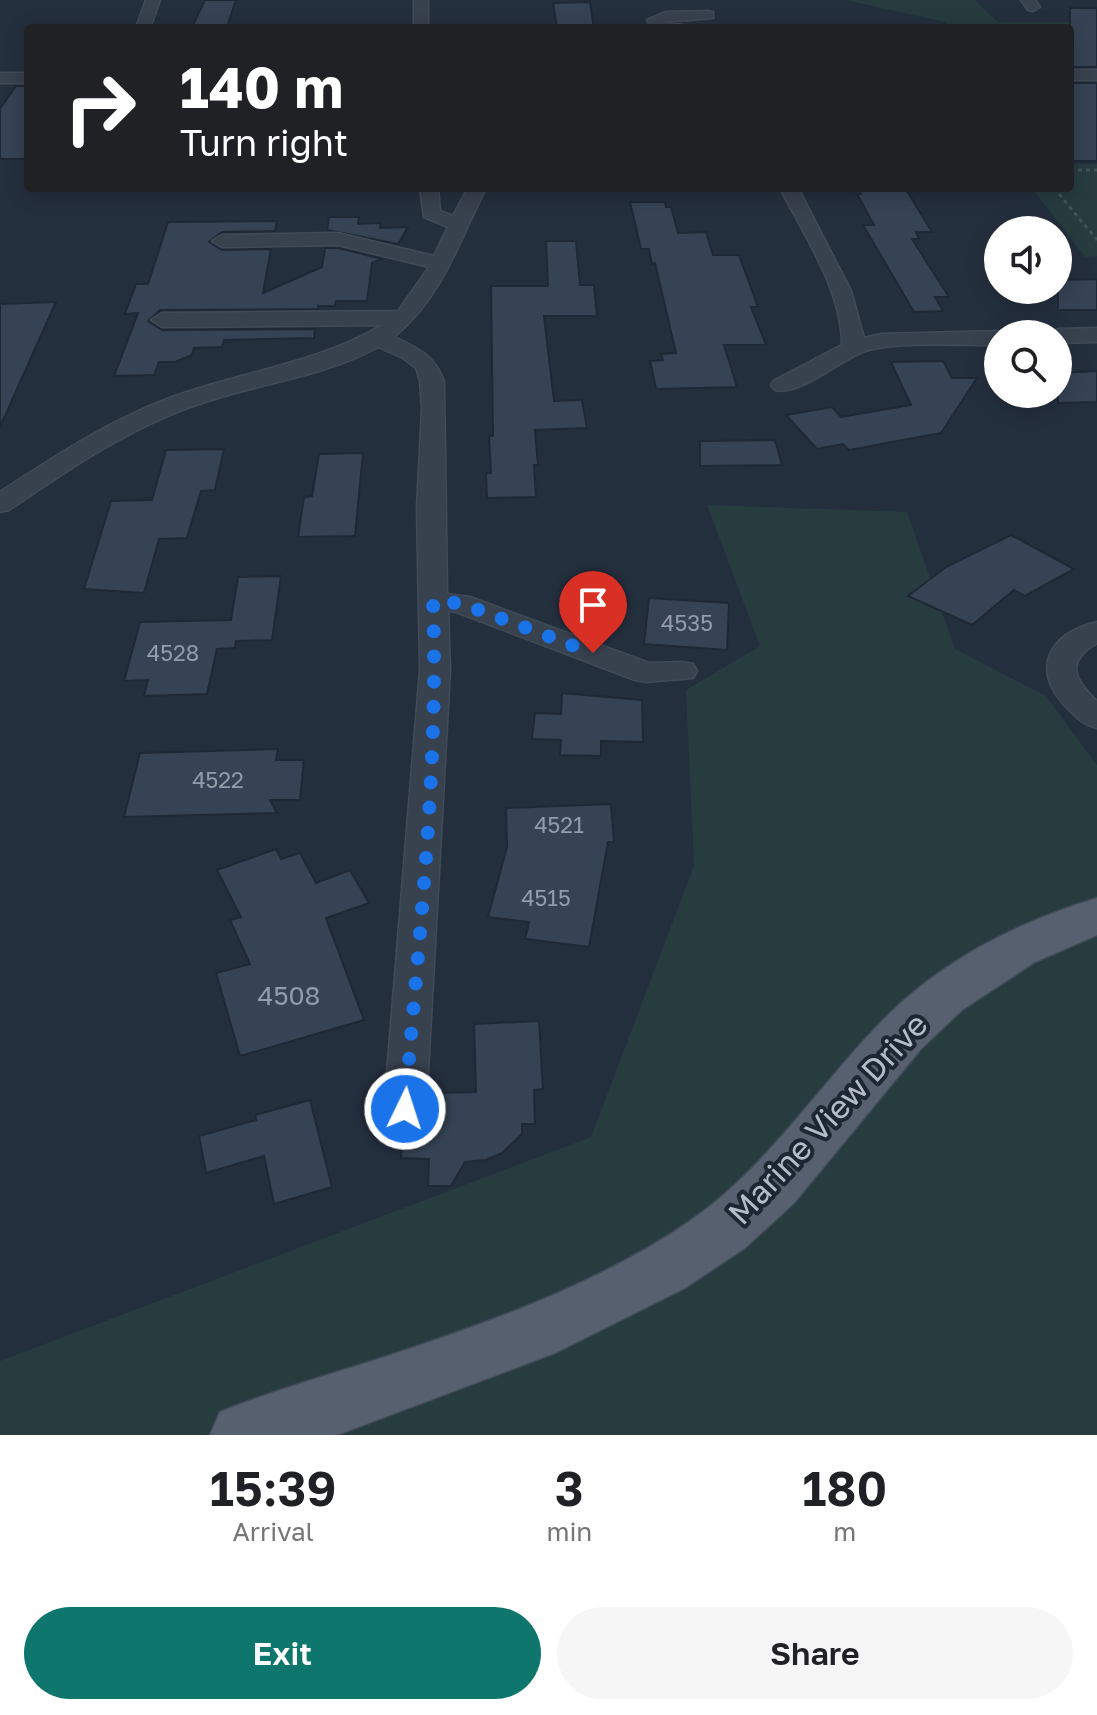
<!DOCTYPE html>
<html lang="en">
<head>
<meta charset="utf-8">
<style>
	:root { --surface:#fff; --page:#f6f6f6; --text:#202124; --muted:#757577; --accent:#0f766e }
	body { margin:0; font-family:"Golos Text",sans-serif; background:var(--page); color:var(--text); height:100vh; display:flex; flex-direction:column; font-size:30px; white-space:nowrap }
	* { box-sizing:border-box; margin:0 }
	p { font-size:26px; color:var(--muted) }
	.icon { flex:none; width:44px; height:44px; fill:none; stroke:currentColor; stroke-width:2; stroke-linecap:round; stroke-linejoin:round }
	.map { position:relative; height:1435px; overflow:hidden }
	.drawer { display:flex; flex-direction:column; background:var(--surface); flex:1 }
	.drawer>* { flex:none }
	.hud { position:absolute; left:24px; top:24px; width:1050px; height:168px; border-radius:8px; box-shadow:0 4px 20px #0003; background:#202124; color:#fff; overflow:hidden }
	.fabs { position:absolute; left:984px; top:216px; display:grid; gap:16px }
	.fabs a { display:grid; place-items:center; width:88px; height:88px; border-radius:50%; background:var(--surface); box-shadow:0 4px 20px #0003; font-size:40px }
	.pin { position:absolute; display:grid; place-items:center; width:68px; height:68px; color:#fff; margin:-82px -34px; border-radius:50% 50% 50% 0; rotate:-45deg; box-shadow:0 0 8px #0007 }
	.pin .icon { rotate:45deg }
	.me { position:absolute; width:88px; margin:-44px; rotate:4deg; stroke-linejoin:round; filter:drop-shadow(0 0 6px #0008) }
	.turn { display:flex; align-items:center; gap:28px; height:168px; padding:0 24px; font-size:36px }
	.turn .icon { width:104px; height:104px; stroke-width:2.5 }
	.turn b { display:block; font-size:56px; line-height:68px }
	.eta { display:flex; justify-content:space-evenly; align-items:center; height:136px; text-align:center }
	.eta b { font-size:48px; font-weight:600; line-height:56px }
	.button { display:flex; gap:16px; margin-top:auto; padding:16px 24px }
	.button a { flex:1; height:92px; border-radius:48px; background:var(--accent); color:#fff; font-size:32px; font-weight:600; line-height:92px; text-align:center }
	.button a+a { background:var(--page); color:var(--text) }
	.map>svg:first-child { display:block }
</style>
</head>
<body>
<div class="map">
<svg width="1097" height="1435" viewBox="0 0 1097 1435">
	<rect width="100%" height="100%" fill="#242f3e"/>
	<g fill="#263c3f">
		<polygon points="846,0 975,0 998,22 1097,22 1070,28 952,28 945,22"/>
		<polygon points="1070,164 1097,164 1097,256 1085,257 1032,188 1070,188"/>
		<polygon points="707,505 907,512 955,649 1046,696 1097,765 1097,1435 0,1435 0,1361 591,1137 694,866 686,690 760,646"/>
	</g>
	<g fill="#364354" stroke="#1f2835" stroke-width="2">
		<polygon points="205,0 236,0 227,27 192,27"/>
		<polygon points="590,2 594,28 557,28 553,3"/>
		<rect x="1070" y="8" width="27" height="59"/>
		<rect x="1070" y="83" width="27" height="78"/>
		<polygon points="16,86 28,86 28,159 0,159 0,109"/>
		<polygon points="858,188 905,188 932,232 916,232 919,239 912,239 949,297 935,297 943,311 914,312 863,225 874,225 857,194 861,194"/>
		<polygon points="630,202 665,202 666,207 671,207 678,233 706,232 713,255 739,255 758,307 751,307 766,345 724,345 737,387 656,389 650,361 663,360 661,354 676,353 655,263 652,264 649,249 641,249"/>
		<polygon points="329,217 359,217 358,224 381,223 380,228 408,227 398,244 327,230"/>
		<polygon points="277,221 275,231 222,232 209,242 222,250 271,249 263,293 322,267 325,248 338,248 382,259 372,263 367,301 336,301 335,306 318,306 318,309 160,310 148,321 162,330 315,329 314,338 224,340 222,347 194,348 192,355 175,362 159,362 154,375 114,376 138,313 125,314 136,284 148,284 168,222"/>
		<polygon points="546,241 576,241 580,285 594,285 597,316 544,316 554,401 582,400 587,428 535,430 538,465 534,465 536,497 487,498 486,473 491,473 489,436 493,436 491,286 548,286"/>
		<polygon points="1097,279 1097,310 1058,310 1058,280"/>
		<polygon points="56,302 0,427 0,304"/>
		<polygon points="943,361 952,378 977,378 941,433 849,450 843,444 817,449 786,415 832,407 841,417 911,405 891,362"/>
		<polygon points="1097,371 1097,402 1058,403 1058,373"/>
		<polygon points="775,440 782,465 700,466 700,441"/>
		<polygon points="224,449 215,490 201,491 187,538 159,539 144,593 84,589 111,501 152,500 166,450"/>
		<polygon points="363,453 355,536 298,537 304,497 312,496 319,454"/>
		<polygon points="1011,535 1074,569 1025,596 1014,590 972,625 908,596 946,567"/>
		<polygon points="281,576 272,640 236,641 235,648 217,649 207,694 144,696 148,680 124,681 140,622 231,620 238,577"/>
		<polygon points="649,598 729,603 727,650 644,644"/>
		<polygon points="562,693 642,700 643,742 601,741 601,756 560,755 561,740 532,739 535,713 561,714"/>
		<polygon points="278,749 276,760 304,760 300,800 270,800 277,813 124,817 140,753"/>
		<polygon points="611,804 614,842 608,842 589,947 525,939 529,922 488,917 507,847 506,808"/>
		<polygon points="276,849 281,859 300,853 316,883 350,870 369,903 326,918 364,1020 240,1056 216,973 250,964 230,920 241,917 217,870"/>
		<polygon points="539,1021 543,1089 534,1090 535,1124 522,1124 522,1134 502,1153 486,1160 465,1162 451,1186 428,1186 429,1159 401,1158 403,1129 423,1122 429,1109 430,1093 476,1092 474,1024"/>
		<polygon points="310,1100 332,1187 274,1204 264,1156 206,1173 199,1136 256,1120 255,1115"/>
	</g>
	<g fill="none" stroke-linecap="round" stroke-linejoin="round">
		<defs>
			<g id="minor">
				<polygon points="146,0 160,0 150,28 136,28"/>
				<rect x="414" y="0" width="14" height="28"/>
				<polygon points="1021,0 1035,0 1040,7 1033,11 1028,10"/>
				<polygon points="708,11 713,12 713,18 663,22 683,25 685,28 652,28 647,20 666,12"/>
				<rect x="1070" y="70" width="27" height="10"/>
				<rect x="0" y="73" width="28" height="10"/>
				<path d="M420 188H438L440 211 453 216 468 188H486C458 243 443 296 394 337 418 348 434 355 444 381L447 594 470 597 649 663 682 662 693 664 697 671 693 678 646 682 635 680 456 612 448 611 450 670 426 1109 420 1121 405 1126 390 1121 384 1109 420 670 417 508 422 408 420 381 416 368 403 358 378 347C324 377 260 383 202 403 132 426 70 468 9 510L0 512V492C58 454 118 415 184 393 249 371 316 362 377 328L382 325 162 327 151 320 162 313 398 311 429 267 338 245 222 247 212 241 222 235 338 233 434 256 448 227 424 217Z"/>
				<path d="M780 188H798L851 291 864 338 881 334 998 331 1006 334H998V345C962 346 892 340 860 353 837 363 798 396 775 390L771 385 775 380 842 345C842 290 804 235 780 188Z"/>
				<polygon points="1097,328 1097,342 1058,343 1058,334 1048,334 1058,329"/>
				<path d="M1097 622V643C1065 662 1074 680 1097 701V728C1084 725 1076 717 1067 708 1030 669 1048 634 1097 622Z"/>
			</g>
			<path id="major" d="M1097 898V935L1035 962 962 1010 921 1049 794 1203 745 1248 685 1288 555 1353 337 1435H210L220 1412C268 1392 319 1378 369 1362 479 1326 594 1287 690 1221 768 1167 818 1086 883 1020 942 960 1018 922 1097 898Z"/>
		</defs>
		<use href="#minor" stroke="#414a57" stroke-width="3"/>
		<use href="#major" stroke="#414a57" stroke-width="3"/>
		<g stroke="#3f5557" stroke-width="3" stroke-dasharray="4 4" stroke-linecap="butt">
			<polyline points="1070,170 1097,170"/>
			<polyline points="1054,188 1097,240"/>
		</g>
		<use href="#minor" fill="#38414e" fill-rule="evenodd"/>
		<use href="#major" fill="#56606e" fill-rule="evenodd"/>
	</g>
	<g fill="none" stroke-linecap="round" stroke-linejoin="round">
		<path stroke="#1a73e8" stroke-width="14" stroke-dasharray="0 25.2" d="M405 1109C418 941 439 771 433 602L460 603 593 653"/>
	</g>
	<g text-anchor="middle" stroke-width="8" stroke-linejoin="round" paint-order="stroke">
		<g font-size="22" fill="#929caa">
			<text x="687" y="631">4535</text>
			<text x="173" y="661">4528</text>
			<text x="218" y="788">4522</text>
			<text x="559" y="833">4521</text>
			<text x="546" y="906">4515</text>
		</g>
		<g font-size="26" fill="#929caa">
			<text x="289" y="1005">4508</text>
		</g>
		<g font-size="32" fill="#b4bcc9" stroke="#1d2633">
			<text transform="translate(828 1119) rotate(-47)" y="11">Marine View Drive</text>
		</g>
	</g>
</svg>
<div class="fabs">
<a><svg class="icon" aria-label="sound" viewBox="0 0 24 24"><path d="M4 9h4l5-4v14l-5-4H4zM17 9q2 3 0 6"/></svg></a>
<a><svg class="icon" aria-label="search" viewBox="0 0 24 24"><circle cx="10" cy="10" r="6"/><path d="M15 15l6 6"/></svg></a>
</div>
<div class="pin" style="left:593px;top:653px;background:#d93025"><svg class="icon" aria-label="arrive" viewBox="0 0 24 24"><path d="M6 21V4h12l-3 4 3 4H6"/></svg></div>
<svg class="me" style="left:405px;top:1109px" viewBox="-20 -20 40 40"><circle r="17" fill="#1a73e8" stroke="#fff" stroke-width="3"/><path d="M0-11L8 9 0 5-8 9z" fill="#fff"/></svg>
<div class="hud">
<div class="turn"><svg class="icon" aria-label="right" viewBox="0 0 24 24"><path d="M7 20v-9h11M14 6l5 5-5 5"/></svg><div><b>140 m</b>Turn right</div></div>
</div>
</div>
<section class="drawer">
<div class="eta">
<div><b>15:39</b><p>Arrival</p></div>
<div><b>3</b><p>min</p></div>
<div><b>180</b><p>m</p></div>
</div>
<div class="button"><a>Exit</a><a>Share</a></div>
</section>
</body>
</html>
